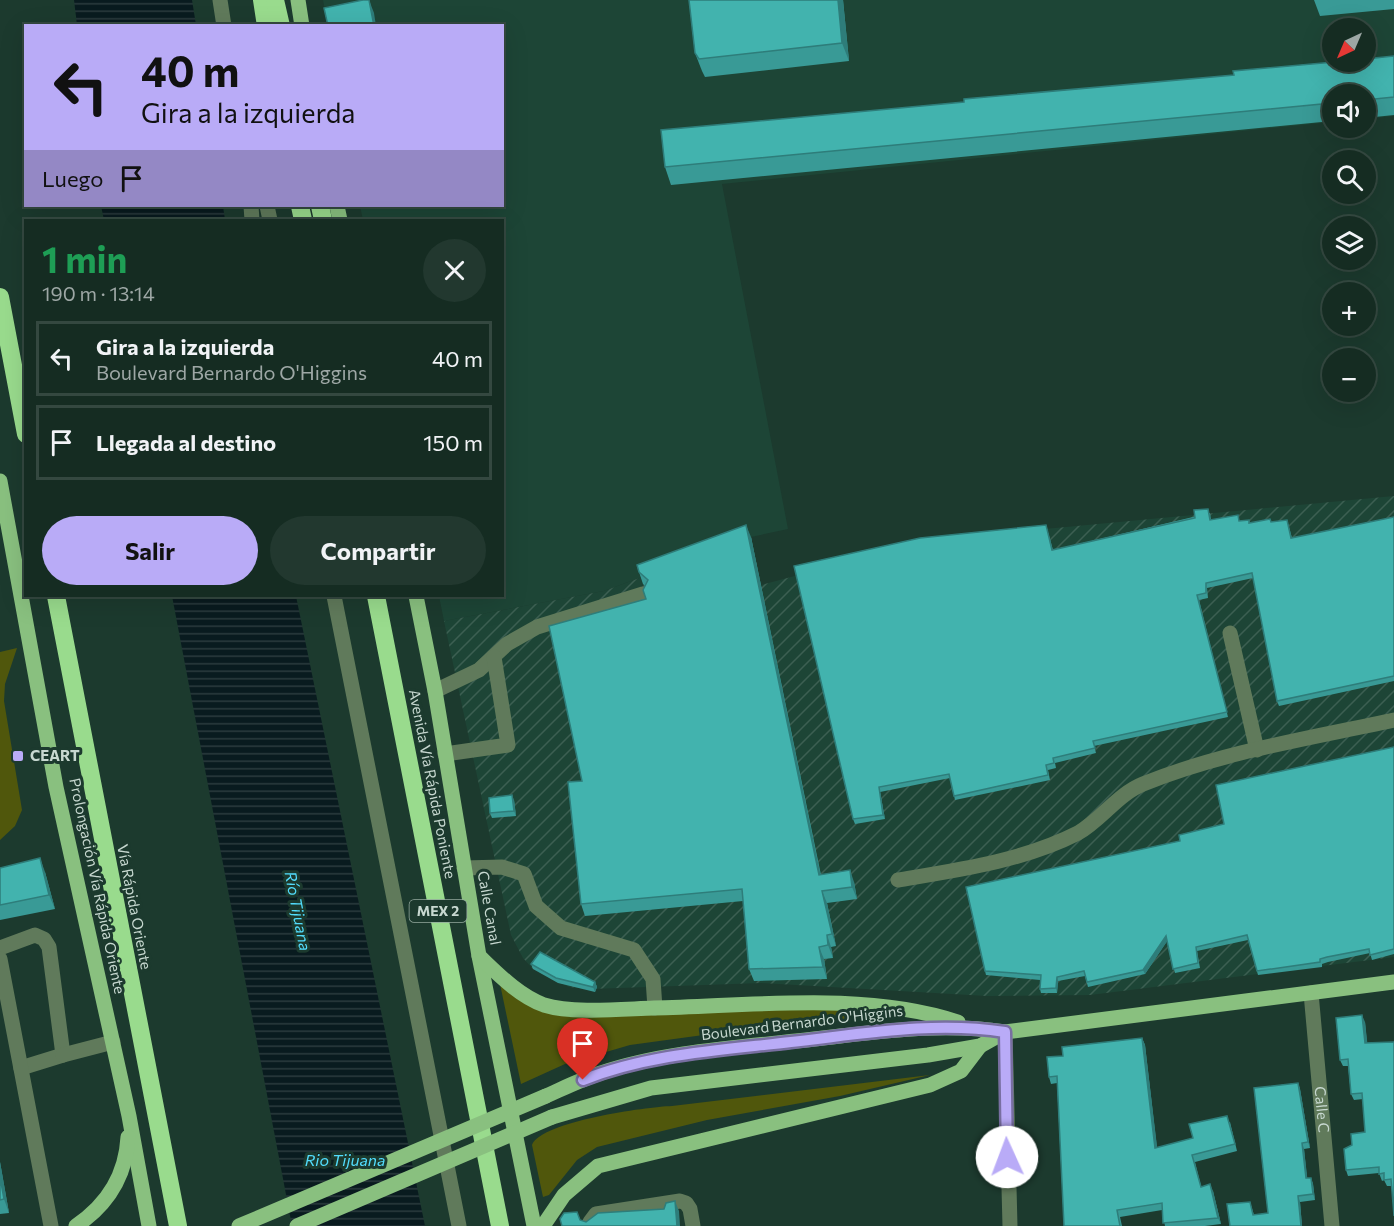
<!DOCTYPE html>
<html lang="es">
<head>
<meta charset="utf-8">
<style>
	:root { --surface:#152c22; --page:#22382f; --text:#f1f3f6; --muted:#9da7a5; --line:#344840; --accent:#b9abf7 }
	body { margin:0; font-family:Commissioner,sans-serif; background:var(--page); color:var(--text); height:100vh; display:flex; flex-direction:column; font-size:22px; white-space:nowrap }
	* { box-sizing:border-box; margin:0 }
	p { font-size:20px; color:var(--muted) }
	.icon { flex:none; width:33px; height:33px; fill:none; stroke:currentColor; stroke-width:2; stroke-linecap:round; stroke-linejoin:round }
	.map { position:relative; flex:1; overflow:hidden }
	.side { position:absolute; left:24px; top:219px; width:480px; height:378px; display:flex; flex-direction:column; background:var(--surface); border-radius:0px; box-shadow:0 6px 24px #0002,0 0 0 2px var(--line) }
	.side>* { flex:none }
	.top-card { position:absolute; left:24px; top:24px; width:480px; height:183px; border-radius:0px; box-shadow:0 6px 24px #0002,0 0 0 2px var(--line); background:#b9abf7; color:#111; overflow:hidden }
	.needle { width:39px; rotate:224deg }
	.controls { position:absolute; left:1322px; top:18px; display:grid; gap:12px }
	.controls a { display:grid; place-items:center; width:54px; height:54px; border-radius:50%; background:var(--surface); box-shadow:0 6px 24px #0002,0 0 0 2px var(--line); font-size:30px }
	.pin { position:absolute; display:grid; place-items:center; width:51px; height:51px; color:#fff; margin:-62px -26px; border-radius:50% 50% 50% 0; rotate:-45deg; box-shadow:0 0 6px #0007 }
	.pin .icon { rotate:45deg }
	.me { position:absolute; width:66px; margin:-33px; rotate:358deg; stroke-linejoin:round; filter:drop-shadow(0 0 4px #0008) }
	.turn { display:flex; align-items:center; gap:21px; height:126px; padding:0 18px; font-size:27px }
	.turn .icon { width:78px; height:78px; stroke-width:2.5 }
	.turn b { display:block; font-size:42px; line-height:51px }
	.then { display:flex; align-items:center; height:57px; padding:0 18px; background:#0003; gap:12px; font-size:22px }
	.round { display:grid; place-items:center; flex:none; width:63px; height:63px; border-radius:32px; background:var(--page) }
	.summary { display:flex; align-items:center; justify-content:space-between; height:102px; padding:0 18px }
	h1 { font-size:36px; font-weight:700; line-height:45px; color:#1e9e55 }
	.cta { display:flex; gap:12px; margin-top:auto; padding:12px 18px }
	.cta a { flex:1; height:69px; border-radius:36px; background:var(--accent); color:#111; font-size:24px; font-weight:700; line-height:69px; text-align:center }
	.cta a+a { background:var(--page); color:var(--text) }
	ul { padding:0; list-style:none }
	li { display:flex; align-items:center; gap:18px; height:75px; margin:0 12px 9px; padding:0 6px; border:3px solid var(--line); border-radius:0px }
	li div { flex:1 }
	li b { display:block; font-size:22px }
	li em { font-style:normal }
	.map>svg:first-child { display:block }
</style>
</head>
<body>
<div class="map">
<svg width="1394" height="1226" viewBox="0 0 1394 1226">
	<defs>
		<pattern id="industrial-furrows" width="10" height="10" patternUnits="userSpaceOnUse" patternTransform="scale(1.5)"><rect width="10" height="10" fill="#1d4536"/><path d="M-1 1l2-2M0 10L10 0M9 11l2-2" fill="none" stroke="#3c5f52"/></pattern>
		<pattern id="water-rules" width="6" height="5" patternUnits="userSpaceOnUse" patternTransform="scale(1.5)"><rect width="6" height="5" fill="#091b1f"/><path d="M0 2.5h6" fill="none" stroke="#2b3b3e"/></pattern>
	</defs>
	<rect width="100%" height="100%" fill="#1c3a2e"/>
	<path fill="#1d4536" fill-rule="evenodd" d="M323 0H1394V116L1365 119V94H1332V122L722 184 788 529 751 537 604 591 444 621 439 596H502V220H363L360 206H502V26L328 25ZM1332 28H1365V62H1332Z"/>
	<polygon fill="url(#industrial-furrows)" points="1394,496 1394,957 1090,995 987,996 761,983 590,989 569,987 533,969 523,958 511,935 444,621 604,591 751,537 761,585 930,540"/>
	<g fill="#50570c">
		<polygon points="17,648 5,684 4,701 22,810 15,826 0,840 0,652"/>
		<polygon points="500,984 535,1006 841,1010 909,1014 769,1026 630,1045 565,1064 521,1084"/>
		<path d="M930 1075 840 1096 707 1120 597 1147 577 1160 549 1195 543 1197 532 1145C542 1121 646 1107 672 1106Z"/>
	</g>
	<g fill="url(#water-rules)">
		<polygon points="74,0 192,0 196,25 77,25"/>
		<polygon points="101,206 223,206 225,220 104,220"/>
		<polygon points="172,596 296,596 425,1226 292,1226"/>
	</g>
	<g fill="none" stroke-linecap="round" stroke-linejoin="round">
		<g stroke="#607a5b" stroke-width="15">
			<polyline points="220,0 224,26"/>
			<polyline points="251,206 252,220"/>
			<polyline points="267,206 270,220"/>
			<polyline points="334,596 459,1226"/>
			<polyline points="1230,633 1257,750"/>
			<polyline points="435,691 479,670 507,644 537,627 643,594"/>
			<polyline points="445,754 508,745 494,657"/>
			<polyline points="464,868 502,867 524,874 536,906 561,928 634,950 653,979 655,1008"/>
			<path d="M898 880C958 870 1023 861 1078 833 1101 820 1118 794 1143 784 1222 752 1311 738 1394 720"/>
			<polyline points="0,948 35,935 44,939 49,947 63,1055 21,1068"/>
			<polyline points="0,959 51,1226"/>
			<path id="s1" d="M1311 993 1332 1226"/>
			<polyline points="1005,1032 1010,1226"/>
			<polyline points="63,1055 113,1042"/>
			<polyline points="590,1222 596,1214 680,1201 686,1203 690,1209 693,1226"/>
		</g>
		<g stroke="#89c07f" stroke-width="15">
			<polyline points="298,0 302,26"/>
			<polyline points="337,206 340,220"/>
			<polyline points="0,481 56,787 129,1116 149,1226"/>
			<polyline points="416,596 435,691 479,956 534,1226"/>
			<path d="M479 956C498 974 519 996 544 1005 573 1014 623 1009 654 1008 751 1006 864 991 958 1022"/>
			<path d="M546 1096C564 1088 582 1079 601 1073 666 1051 745 1047 814 1039 878 1032 940 1022 1005 1032L1394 982"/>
			<polyline points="552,1117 651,1088 928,1055 980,1046 1005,1032"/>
			<path d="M76 1226C107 1205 126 1175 128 1137"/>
			<polyline points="543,1226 564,1195 598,1166 930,1085 961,1071 980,1046"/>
		</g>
		<g stroke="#99db8d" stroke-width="18">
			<polyline points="262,0 266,26"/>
			<polyline points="275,0 281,26"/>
			<polyline points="300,206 303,220"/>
			<polyline points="320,206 323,220"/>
			<polyline points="0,297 26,434"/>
			<polyline points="56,596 178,1226"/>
			<polyline points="376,596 500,1226"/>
		</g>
		<g stroke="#89c07f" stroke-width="15">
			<polyline points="239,1226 546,1096"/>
			<polyline points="297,1226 552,1117"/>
		</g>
	</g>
	<g fill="#399a96">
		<polygon points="843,0 849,61 705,77 702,71 695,53"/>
		<polygon points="1314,0 1394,0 1394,9 1320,16"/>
		<polygon points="1394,56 1394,115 1365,118 1365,94 1332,94 1332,121 671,185 665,167 964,102 1234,75"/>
		<polygon points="1210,513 1211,520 1240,521 1249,520 1250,523 1271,522 1287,520 1292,538 1394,517 1394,681 1279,706 1277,701 1253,578 1207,588 1208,598 1199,600 1228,717 1094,746 1096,753 1055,763 1056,768 1048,770 1050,780 955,800 950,778 880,792 885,819 855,824 853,819 1046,525 1053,550"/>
		<polygon points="751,537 821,875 854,882 857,899 827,903 836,946 831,947 833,958 824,959 827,979 754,981 749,969 743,901 585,916 581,904 646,599 645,586 643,584 639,572"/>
		<polygon points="1394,747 1394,954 1372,960 1370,953 1328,962 1322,964 1322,967 1258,975 1248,940 1197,951 1200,968 1175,973 1167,941 1145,974 1088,987 1085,976 1058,981 1057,993 1041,993 1040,989 1040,980 986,975 985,971 1180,841 1224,824"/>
		<polygon points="514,800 516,816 492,818 490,813"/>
		<polygon points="0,868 45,872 55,909 0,920"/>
		<polygon points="531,964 595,982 597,987 595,992 558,983 533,969"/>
		<polygon points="1365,1022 1367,1043 1394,1042 1392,1186 1387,1186 1384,1180 1382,1181 1379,1173 1348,1176 1346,1170 1352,1145 1365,1132 1363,1099 1354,1100 1351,1094 1348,1066 1343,1066 1340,1060"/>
		<polygon points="1142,1038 1145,1045 1157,1148 1193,1138 1230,1122 1237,1151 1195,1162 1201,1186 1213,1191 1221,1224 1205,1226 1165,1226 1162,1210 1120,1217 1122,1226 1064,1226 1057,1083 1051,1084 1049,1077 1063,1056"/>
		<polygon points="1298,1083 1300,1089 1310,1148 1304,1149 1307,1178 1311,1178 1313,1184 1315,1200 1300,1202 1302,1226 1230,1226 1227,1204 1250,1202 1254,1215 1268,1213 1254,1088"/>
		<polygon points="0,1162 9,1213 0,1214"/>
	</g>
	<g fill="#2e7d7a">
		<polygon points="369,0 374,13 376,26 374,26"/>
		<polygon points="838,0 843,0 849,61 842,43"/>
		<polygon points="746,525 751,537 823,887 819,875"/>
		<polygon points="879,787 880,792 885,819 883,815"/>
		<polygon points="512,795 514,800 516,816 514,811"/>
		<polygon points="40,858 45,872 55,909 49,895"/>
		<polygon points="850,870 854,882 857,899 852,887"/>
		<polygon points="822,891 827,903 836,946 832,934"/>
		<polygon points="827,935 831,947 833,958 828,945"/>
		<polygon points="1166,936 1168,940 1145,974 1143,970"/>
		<polygon points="819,947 824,959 827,979 823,967"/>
		<polygon points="1057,977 1058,981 1057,993 1056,988"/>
		<polygon points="595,982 597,987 595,992 593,987"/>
		<polygon points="1362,1015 1365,1022 1368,1049 1365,1043"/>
		<polygon points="1142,1038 1145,1045 1158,1155 1155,1148"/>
		<polygon points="1298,1083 1300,1089 1310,1148 1308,1142"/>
		<polygon points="1302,1143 1304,1149 1308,1184 1306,1178"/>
		<polygon points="0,1162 9,1213 4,1199 0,1177"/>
		<polygon points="1311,1178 1313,1184 1315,1200 1313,1194"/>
		<polygon points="1210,1184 1213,1191 1221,1224 1218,1218"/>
		<polygon points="1298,1196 1300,1202 1302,1226 1301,1226"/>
		<polygon points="675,1201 679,1211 680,1226 677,1226"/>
	</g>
	<g fill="#42b3ae" stroke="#2e7d7a" stroke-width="1.5">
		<polygon points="363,0 369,0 374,26 328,26 324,8"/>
		<polygon points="689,0 838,0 842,43 699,59 695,53"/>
		<polygon points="1394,56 1394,97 1365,100 1365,94 1332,94 1332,103 665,167 661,130 964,102 964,99 1234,75 1233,71 1334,62 1365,62 1365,59"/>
		<polygon points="1208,509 1210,520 1238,515 1239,521 1249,520 1249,523 1270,519 1271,522 1287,520 1291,538 1394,517 1394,676 1277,701 1252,573 1206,583 1206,593 1197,595 1227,712 1093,741 1095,748 1053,758 1054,763 1046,765 1048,775 954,796 949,774 879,787 883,815 853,819 794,566 920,538 1046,525 1052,550 1195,518 1194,510"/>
		<polygon points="746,525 819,875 850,870 852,887 822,891 832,934 827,935 828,945 819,947 823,967 749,969 742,889 581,904 568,782 582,781 549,626 646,599 643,590 648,580 639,572 637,565"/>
		<polygon points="1394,747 1394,949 1370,955 1369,949 1327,957 1320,959 1320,962 1257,971 1247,935 1196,947 1198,963 1173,969 1166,936 1143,970 1087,982 1084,971 1057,977 1056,988 1040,989 1041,975 985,971 966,887 1180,841 1179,835 1224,824 1216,785"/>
		<polygon points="512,795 514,811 490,813 489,798"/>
		<polygon points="40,858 49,895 0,905 0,868"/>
		<polygon points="540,952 595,982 593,987 556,978 531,964"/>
		<polygon points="1362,1015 1365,1043 1394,1042 1394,1216 1391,1179 1384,1180 1384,1173 1379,1174 1379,1167 1346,1170 1344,1149 1352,1145 1351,1134 1365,1132 1362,1093 1351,1094 1348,1059 1340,1060 1336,1018"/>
		<polygon points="1142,1038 1155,1148 1193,1138 1189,1124 1227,1116 1235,1144 1192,1155 1201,1187 1210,1184 1218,1218 1163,1223 1162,1203 1117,1210 1120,1226 1064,1226 1057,1076 1049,1077 1047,1057 1063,1056 1062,1047"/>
		<polygon points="1298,1083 1308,1142 1302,1143 1306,1178 1311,1178 1313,1194 1298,1196 1301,1226 1230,1226 1227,1204 1250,1202 1253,1215 1268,1213 1254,1088"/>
		<polygon points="0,1177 4,1199 0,1200"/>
		<polygon points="675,1201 677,1226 562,1226 560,1219 564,1213 577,1212 580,1220 586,1222 598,1213 664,1209 666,1203"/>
	</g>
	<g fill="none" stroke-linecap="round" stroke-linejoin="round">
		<defs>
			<path id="route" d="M583 1080C648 1054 722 1050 791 1042 863 1034 933 1021 1005 1032L1007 1157"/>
		</defs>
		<use href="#route" stroke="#786fa1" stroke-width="15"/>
		<use href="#route" stroke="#b9abf7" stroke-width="10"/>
	</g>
	<rect fill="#b9abf7" stroke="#1c3a2e" stroke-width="2" x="12" y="750" width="12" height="12" rx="3"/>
	<g text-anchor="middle" stroke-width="6" stroke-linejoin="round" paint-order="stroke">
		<rect fill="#1c3a2e" stroke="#94a99f" stroke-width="1.5" x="409.5" y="900" width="57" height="22" rx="4.5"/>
		<g font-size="14" font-weight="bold" fill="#c7d8d0">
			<text x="438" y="916">MEX 2</text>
		</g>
		<g font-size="15" font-weight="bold" fill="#c7d8d0" stroke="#1c3a2e" text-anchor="start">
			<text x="30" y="761">CEART</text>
		</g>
		<g font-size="15" fill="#c7d8d0" stroke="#1c3a2e">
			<text transform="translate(432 784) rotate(79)" y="5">Avenida Vía Rápida Poniente</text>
			<text transform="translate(97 886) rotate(78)" y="5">Prolongación Vía Rápida Oriente</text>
			<text transform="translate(134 907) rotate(79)" y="5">Vía Rápida Oriente</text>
			<text transform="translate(489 908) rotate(80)" y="5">Calle Canal</text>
			<text transform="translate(802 1023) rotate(-7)" y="5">Boulevard Bernardo O'Higgins</text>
			<text dy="5" stroke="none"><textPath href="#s1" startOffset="117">Calle C</textPath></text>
		</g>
		<g font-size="16" font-style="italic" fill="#52dcfc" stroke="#1c3a2e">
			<text transform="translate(298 911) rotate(79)" y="6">Río Tijuana</text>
			<text x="345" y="1166">Rio Tijuana</text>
		</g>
	</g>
</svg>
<div class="controls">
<a><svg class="needle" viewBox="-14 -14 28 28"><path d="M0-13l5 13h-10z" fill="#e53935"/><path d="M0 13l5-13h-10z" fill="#9da7a5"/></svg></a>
<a><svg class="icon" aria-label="sound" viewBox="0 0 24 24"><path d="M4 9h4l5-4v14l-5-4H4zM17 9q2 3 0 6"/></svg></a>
<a><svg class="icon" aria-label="search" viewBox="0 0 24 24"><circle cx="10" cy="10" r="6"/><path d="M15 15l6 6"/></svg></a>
<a><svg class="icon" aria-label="layers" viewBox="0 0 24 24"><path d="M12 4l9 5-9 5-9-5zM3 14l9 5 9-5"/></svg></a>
<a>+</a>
<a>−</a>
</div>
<div class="pin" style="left:583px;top:1080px;background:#d93025"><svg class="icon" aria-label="arrive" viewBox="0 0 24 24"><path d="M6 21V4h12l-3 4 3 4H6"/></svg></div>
<svg class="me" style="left:1007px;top:1157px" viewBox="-20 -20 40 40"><circle r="19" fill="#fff"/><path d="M0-13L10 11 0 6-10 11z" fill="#b9abf7"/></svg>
<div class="top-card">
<div class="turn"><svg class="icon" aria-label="left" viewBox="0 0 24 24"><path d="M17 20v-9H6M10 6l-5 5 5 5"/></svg><div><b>40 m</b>Gira a la izquierda</div></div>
<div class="then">Luego<svg class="icon" aria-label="arrive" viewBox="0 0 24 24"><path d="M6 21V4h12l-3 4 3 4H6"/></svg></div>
</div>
<section class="side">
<div class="summary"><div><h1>1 min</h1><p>190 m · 13:14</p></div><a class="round"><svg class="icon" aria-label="close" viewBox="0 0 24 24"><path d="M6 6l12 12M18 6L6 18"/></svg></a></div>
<ul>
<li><svg class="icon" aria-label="left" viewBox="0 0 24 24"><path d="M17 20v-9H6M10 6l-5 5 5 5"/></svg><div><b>Gira a la izquierda</b><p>Boulevard Bernardo O'Higgins</p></div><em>40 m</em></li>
<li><svg class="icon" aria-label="arrive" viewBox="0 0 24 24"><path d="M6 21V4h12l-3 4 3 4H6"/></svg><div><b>Llegada al destino</b></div><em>150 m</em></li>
</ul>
<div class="cta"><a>Salir</a><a>Compartir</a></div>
</section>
</div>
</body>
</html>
